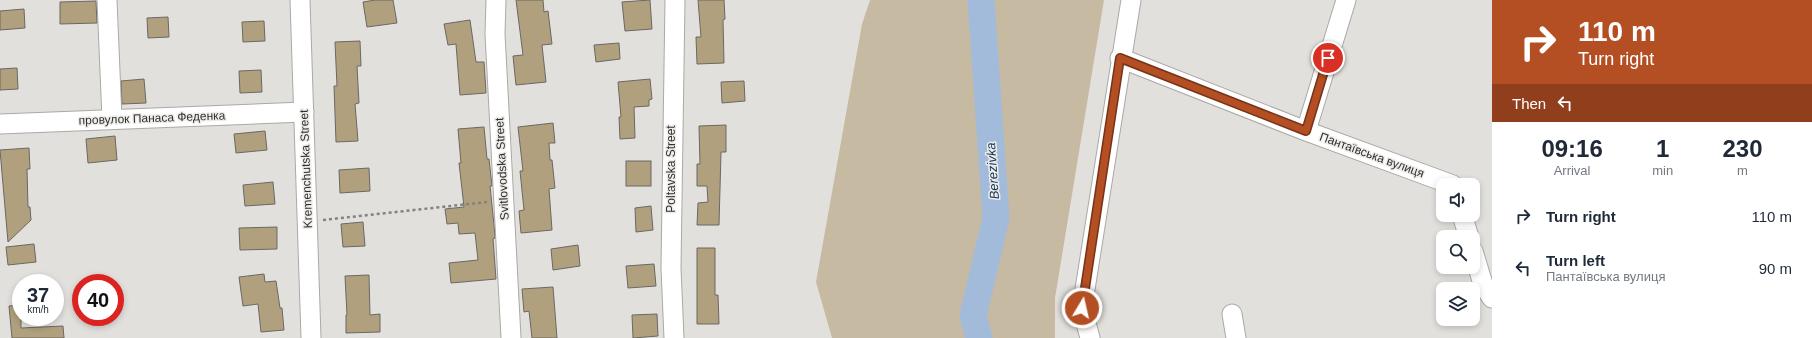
<!DOCTYPE html>
<html lang="en">
<head>
<meta charset="utf-8">
<style>
	:root { --surface:#fff; --page:#f6f6f7; --text:#1f2937; --muted:#747a83 }
	body { margin:0; font-family:Arial,sans-serif; background:var(--page); color:var(--text); height:100vh; display:flex; flex-direction:column; font-size:15px; white-space:nowrap }
	* { box-sizing:border-box; margin:0 }
	p { font-size:13px; color:var(--muted) }
	.icon { flex:none; width:22px; height:22px; fill:none; stroke:currentColor; stroke-width:2; stroke-linecap:round; stroke-linejoin:round }
	.map { position:relative; flex:1; overflow:hidden }
	.details { display:flex; flex-direction:column; background:var(--surface); width:320px }
	.details>* { flex:none }
	.guide { background:#b44e23; color:#fff; overflow:hidden }
	.buttons { position:absolute; left:1436px; top:178px; display:grid; gap:8px }
	.buttons a { display:grid; place-items:center; width:44px; height:44px; border-radius:8px; background:var(--surface); box-shadow:0 2px 6px #0003; font-size:20px }
	.speed { position:absolute; left:12px; top:274px; display:flex; gap:8px; font-size:20px; font-weight:700; text-align:center }
	.speed>* { display:grid; place-content:center; width:52px; height:52px; border-radius:50%; background:var(--surface); box-shadow:0 2px 6px #0003; line-height:1 }
	.speed small { font-size:10px; font-weight:400 }
	.speed .limit { border:6px solid #d22; background:#fff; color:#111 }
	.pin { position:absolute; display:grid; place-items:center; width:34px; height:34px; color:#fff; margin:-17px; border:2px solid #fff; border-radius:50%; box-shadow:0 1px 4px #0007 }
	.me { position:absolute; width:44px; margin:-22px; rotate:9deg; stroke-linejoin:round; filter:drop-shadow(0 0 3px #0008) }
	.turn { display:flex; align-items:center; gap:14px; height:84px; padding:0 20px; font-size:18px }
	.turn .icon { width:52px; height:52px; stroke-width:2.5 }
	.turn b { display:block; font-size:28px; line-height:34px }
	.then { display:flex; align-items:center; height:38px; padding:0 20px; background:#0003; gap:8px; font-size:15px }
	.eta { display:flex; justify-content:space-evenly; align-items:center; height:68px; text-align:center }
	.eta b { font-size:24px; font-weight:800; line-height:28px }
	ul { padding:0; list-style:none }
	li { display:flex; align-items:center; gap:12px; height:52px; padding:0 20px }
	li div { flex:1 }
	li b { display:block; font-size:15px }
	li em { font-style:normal }
	main { display:flex; flex:1; min-height:0 }
	.map>svg:first-child { display:block }
</style>
</head>
<body>
<main>
<div class="map">
<svg width="1492" height="338" viewBox="0 0 1492 338">
	<rect width="100%" height="100%" fill="#e2e0dc"/>
	<polygon fill="#c6baa2" points="870,0 1104,0 1055,298 1055,338 832,338 816,282 862,24"/>
	<g fill="none" stroke-linecap="round" stroke-linejoin="round">
		<polyline stroke="#a3bbda" stroke-width="27" points="979,338 973,316 996,218 981,0"/>
	</g>
	<g fill="#b1a07d" stroke="#6a6865">
		<polygon points="375,0 393,0 397,23 367,27 363,2"/>
		<polygon points="516,0 543,0 544,12 548,11 552,44 542,45 546,82 516,85 513,56 523,55"/>
		<polygon points="650,0 652,29 625,31 622,2"/>
		<polygon points="698,0 724,0 725,19 723,20 724,63 697,64 696,37 701,37"/>
		<polygon points="96,1 97,23 60,24 60,2"/>
		<polygon points="24,9 25,28 0,30 0,11"/>
		<polygon points="168,17 169,37 148,38 147,18"/>
		<polygon points="470,20 476,62 484,62 486,93 460,95 456,44 448,45 444,24"/>
		<polygon points="264,21 265,41 243,42 242,22"/>
		<polygon points="360,41 361,66 357,66 359,103 355,104 358,141 336,142 334,86 337,86 335,42"/>
		<polygon points="619,43 620,59 596,62 594,45"/>
		<polygon points="17,68 18,89 0,90 0,69"/>
		<polygon points="261,70 262,92 240,93 239,71"/>
		<polygon points="144,79 146,103 122,104 121,81"/>
		<polygon points="650,79 652,99 649,100 649,106 634,107 635,138 620,139 619,117 621,117 618,82"/>
		<polygon points="744,81 745,101 722,103 721,82"/>
		<polygon points="553,123 555,143 549,143 550,160 552,160 555,188 549,189 552,230 521,233 519,211 524,210 520,171 523,171 518,127"/>
		<polygon points="726,125 726,152 721,152 719,225 697,225 698,203 708,202 707,186 697,186 697,164 700,164 699,126"/>
		<polygon points="484,127 487,159 489,159 492,186 490,186 495,235 495,238 493,239 496,279 451,283 449,263 478,260 475,233 459,234 458,223 447,224 445,209 464,207 459,163 461,163 458,129"/>
		<polygon points="265,131 267,150 236,153 234,134"/>
		<polygon points="115,136 117,160 88,163 86,139"/>
		<polygon points="29,148 30,169 27,169 28,207 30,207 31,220 8,242 0,150"/>
		<rect x="626" y="161" width="25" height="25"/>
		<polygon points="369,168 370,191 340,193 339,170"/>
		<polygon points="273,182 275,204 245,206 243,185"/>
		<polygon points="651,206 653,230 636,232 635,208"/>
		<polygon points="363,222 365,246 343,247 341,224"/>
		<polygon points="277,227 277,249 240,250 239,228"/>
		<polygon points="34,244 36,262 8,265 6,247"/>
		<polygon points="578,245 580,266 553,270 551,249"/>
		<polygon points="697,248 715,248 715,295 718,295 719,324 697,324"/>
		<polygon points="654,264 656,286 628,288 626,266"/>
		<polygon points="264,274 265,282 276,281 280,308 282,308 284,330 261,332 258,304 243,306 239,277"/>
		<polygon points="369,275 370,315 380,314 380,332 346,333 346,315 347,315 345,276"/>
		<polygon points="553,287 557,338 532,338 529,311 524,312 522,289"/>
		<polygon points="21,305 21,328 63,326 64,338 12,338 9,306"/>
		<polygon points="657,314 658,336 633,338 632,315"/>
	</g>
	<g fill="none" stroke-linecap="round" stroke-linejoin="round">
		<defs>
			<g id="minor">
				<polyline points="107,0 112,119"/>
				<polyline points="300,0 311,338"/>
				<polyline points="496,0 495,34 511,338"/>
				<polyline points="1120,58 1306,131 1453,185"/>
				<polyline points="0,124 304,112"/>
				<polyline points="1306,131 1346,0"/>
				<polyline points="1462,215 1469,237"/>
				<polyline points="1473,251 1483,284 1492,298"/>
				<polyline points="1232,314 1236,338"/>
				<polyline points="674,338 671,268 675,0"/>
				<polyline points="1090,338 1082,308 1131,0"/>
			</g>
		</defs>
		<use href="#minor" stroke="#aba9a5" stroke-width="21"/>
		<polyline stroke="#83827f" stroke-width="2.5" stroke-dasharray="3 3" stroke-linecap="butt" points="323,220 487,202"/>
		<use href="#minor" stroke="#fff" stroke-width="19"/>
	</g>
	<g fill="none" stroke-linecap="round" stroke-linejoin="round">
		<defs>
			<polyline id="route" points="1082,308 1120,58 1306,131 1328,58"/>
		</defs>
		<use href="#route" stroke="#753317" stroke-width="10"/>
		<use href="#route" stroke="#b44e23" stroke-width="7"/>
	</g>
	<g text-anchor="middle" stroke-width="3" stroke-linejoin="round" paint-order="stroke">
		<g font-size="12" fill="#2f2f2d" stroke="#efede9">
			<text transform="translate(152 118) rotate(-2)" y="4">провулок Панаса Феденка</text>
			<text transform="translate(1372 155) rotate(20)" y="4">Пантаївська вулиця</text>
			<text transform="translate(306 169) rotate(-92)" y="4">Kremenchutska Street</text>
			<text transform="translate(502 169) rotate(-93)" y="4">Svitlovodska Street</text>
			<text transform="translate(671 169) rotate(-90)" y="4">Poltavska Street</text>
		</g>
		<g font-size="13" font-style="italic" fill="#12335c" stroke="#efede9">
			<text transform="translate(992 171) rotate(-94)" y="5">Berezivka</text>
		</g>
	</g>
</svg>
<div class="buttons">
<a><svg class="icon" aria-label="sound" viewBox="0 0 24 24"><path d="M4 9h4l5-4v14l-5-4H4zM17 9q2 3 0 6"/></svg></a>
<a><svg class="icon" aria-label="search" viewBox="0 0 24 24"><circle cx="10" cy="10" r="6"/><path d="M15 15l6 6"/></svg></a>
<a><svg class="icon" aria-label="layers" viewBox="0 0 24 24"><path d="M12 4l9 5-9 5-9-5zM3 14l9 5 9-5"/></svg></a>
</div>
<div class="speed"><div>37<small>km/h</small></div><div class="limit">40</div></div>
<div class="pin" style="left:1328px;top:58px;background:#d93025"><svg class="icon" aria-label="arrive" viewBox="0 0 24 24"><path d="M6 21V4h12l-3 4 3 4H6"/></svg></div>
<svg class="me" style="left:1082px;top:308px" viewBox="-20 -20 40 40"><circle r="17" fill="#b44e23" stroke="#fff" stroke-width="3"/><path d="M0-11L8 9 0 5-8 9z" fill="#fff"/></svg>
</div>
<section class="details">
<div class="guide">
<div class="turn"><svg class="icon" aria-label="right" viewBox="0 0 24 24"><path d="M7 20v-9h11M14 6l5 5-5 5"/></svg><div><b>110 m</b>Turn right</div></div>
<div class="then">Then<svg class="icon" aria-label="left" viewBox="0 0 24 24"><path d="M17 20v-9H6M10 6l-5 5 5 5"/></svg></div>
</div>
<div class="eta">
<div><b>09:16</b><p>Arrival</p></div>
<div><b>1</b><p>min</p></div>
<div><b>230</b><p>m</p></div>
</div>
<ul>
<li><svg class="icon" aria-label="right" viewBox="0 0 24 24"><path d="M7 20v-9h11M14 6l5 5-5 5"/></svg><div><b>Turn right</b></div><em>110 m</em></li>
<li><svg class="icon" aria-label="left" viewBox="0 0 24 24"><path d="M17 20v-9H6M10 6l-5 5 5 5"/></svg><div><b>Turn left</b><p>Пантаївська вулиця</p></div><em>90 m</em></li>
</ul>
</section>
</main>
</body>
</html>
